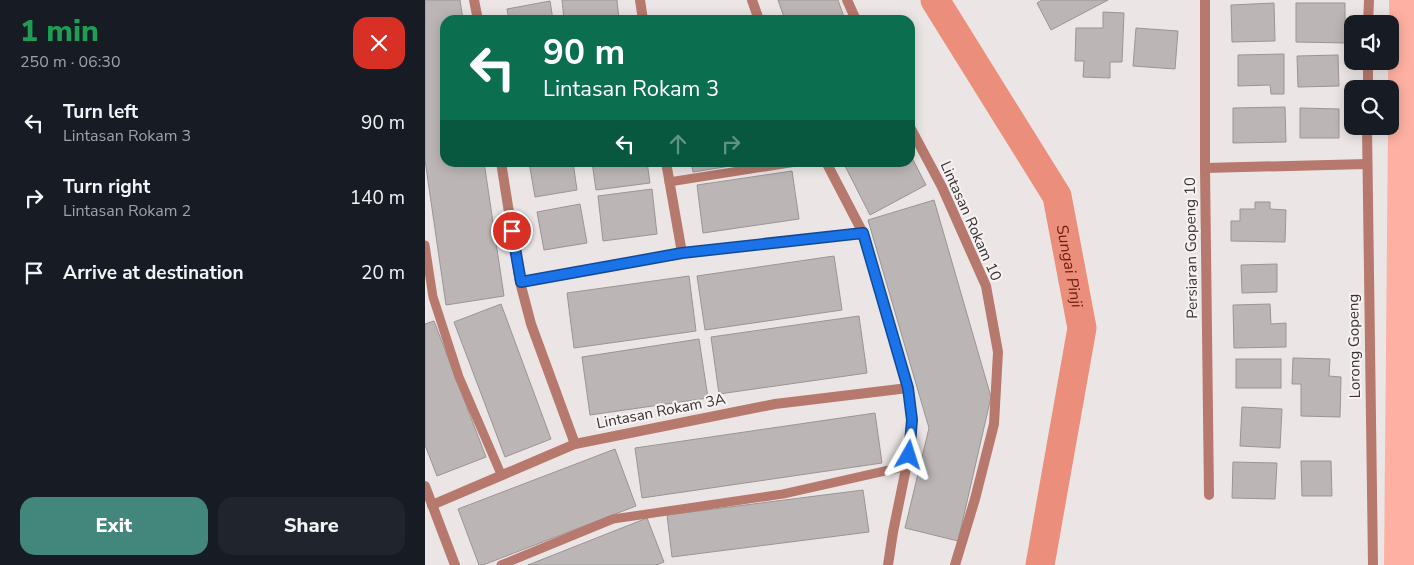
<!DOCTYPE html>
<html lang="en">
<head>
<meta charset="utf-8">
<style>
	:root { --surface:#171b24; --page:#20242c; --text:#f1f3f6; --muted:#9ea1a6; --accent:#43877c }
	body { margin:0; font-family:"Nunito Sans",sans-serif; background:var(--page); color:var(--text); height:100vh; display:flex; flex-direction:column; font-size:19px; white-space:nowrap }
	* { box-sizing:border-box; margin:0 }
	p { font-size:16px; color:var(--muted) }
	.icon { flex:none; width:28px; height:28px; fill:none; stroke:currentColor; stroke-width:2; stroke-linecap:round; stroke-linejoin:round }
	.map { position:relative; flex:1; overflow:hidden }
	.panel { display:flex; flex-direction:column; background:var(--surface); width:425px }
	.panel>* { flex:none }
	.top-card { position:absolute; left:15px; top:15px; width:475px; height:152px; border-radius:15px; box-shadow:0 2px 12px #0003; background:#0b6e4f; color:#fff; overflow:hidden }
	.fabs { position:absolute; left:919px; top:15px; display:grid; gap:10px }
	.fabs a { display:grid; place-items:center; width:55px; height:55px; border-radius:10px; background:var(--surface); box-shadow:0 2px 12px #0003; font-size:25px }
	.pin { position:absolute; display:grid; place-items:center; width:42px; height:42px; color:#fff; margin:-21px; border:2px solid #fff; border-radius:50%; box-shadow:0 1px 5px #0007 }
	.me { position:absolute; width:55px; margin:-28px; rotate:6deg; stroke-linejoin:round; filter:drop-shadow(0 0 4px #0008) }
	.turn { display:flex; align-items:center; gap:18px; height:105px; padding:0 20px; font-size:22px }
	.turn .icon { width:65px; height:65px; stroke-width:2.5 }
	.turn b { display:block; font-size:35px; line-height:42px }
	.lanes { display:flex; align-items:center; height:48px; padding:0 20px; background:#0003; justify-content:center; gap:25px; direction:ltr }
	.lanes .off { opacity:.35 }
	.round { display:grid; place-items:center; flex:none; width:52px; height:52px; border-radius:15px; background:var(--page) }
	.headline { display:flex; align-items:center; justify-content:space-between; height:85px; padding:0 20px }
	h1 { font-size:30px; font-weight:800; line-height:38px; color:#1e9e55 }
	.action { display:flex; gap:10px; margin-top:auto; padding:10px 20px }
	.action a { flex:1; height:58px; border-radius:15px; background:var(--accent); color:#fff; font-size:20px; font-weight:800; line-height:58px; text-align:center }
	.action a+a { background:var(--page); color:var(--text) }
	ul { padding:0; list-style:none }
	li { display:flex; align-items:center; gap:15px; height:75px; padding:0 20px }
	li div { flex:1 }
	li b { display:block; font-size:19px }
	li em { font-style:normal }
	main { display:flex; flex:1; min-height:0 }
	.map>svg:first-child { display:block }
</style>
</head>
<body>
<main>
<section class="panel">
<div class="headline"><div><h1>1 min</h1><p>250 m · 06:30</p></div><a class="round" style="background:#d93025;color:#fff"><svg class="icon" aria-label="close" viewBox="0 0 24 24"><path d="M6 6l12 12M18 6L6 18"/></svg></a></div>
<ul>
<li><svg class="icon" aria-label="left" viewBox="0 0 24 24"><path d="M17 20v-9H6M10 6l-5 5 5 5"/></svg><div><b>Turn left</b><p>Lintasan Rokam 3</p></div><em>90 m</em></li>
<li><svg class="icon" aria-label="right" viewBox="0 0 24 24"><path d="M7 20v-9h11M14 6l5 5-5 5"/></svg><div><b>Turn right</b><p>Lintasan Rokam 2</p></div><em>140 m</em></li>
<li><svg class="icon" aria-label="arrive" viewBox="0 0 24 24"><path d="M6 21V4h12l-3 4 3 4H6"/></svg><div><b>Arrive at destination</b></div><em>20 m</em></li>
</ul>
<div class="action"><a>Exit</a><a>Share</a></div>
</section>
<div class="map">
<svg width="989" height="565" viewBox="0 0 989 565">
	<rect width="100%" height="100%" fill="#ebe6e5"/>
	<polygon fill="#feb1a2" points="964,0 989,0 989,565 959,565 963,126 965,126 965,89 963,89 963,61 965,61"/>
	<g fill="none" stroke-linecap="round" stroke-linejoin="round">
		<path stroke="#eb8e7c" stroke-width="29" id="s1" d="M510 0 632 196 657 328 615 565"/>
	</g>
	<g fill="#bbb6b5" stroke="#999594">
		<polygon points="0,0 35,0 38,20 20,20 20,162 59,162 79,296 21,305 0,160"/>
		<polygon points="137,0 192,0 194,20 139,20"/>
		<polygon points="353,0 413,0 420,20 360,20"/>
		<polygon points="617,0 683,0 626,30 612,3"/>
		<polygon points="125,1 128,20 84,20 82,9"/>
		<polygon points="849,3 850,41 807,42 806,5"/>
		<polygon points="871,3 920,3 920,43 871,42"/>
		<polygon points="678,12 699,13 697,62 685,62 685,78 658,77 659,61 650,61 651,28 678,28"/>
		<polygon points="711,28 753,31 750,69 708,66"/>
		<polygon points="859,54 859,94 846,94 845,85 813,86 813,55"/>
		<polygon points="913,55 914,86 873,87 872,56"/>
		<polygon points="860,107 861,142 808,143 808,108"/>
		<polygon points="875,108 914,109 914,138 875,138"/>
		<polygon points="485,154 501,185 445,215 418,162 485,162"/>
		<polygon points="104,162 148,162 152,190 110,197"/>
		<polygon points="167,162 222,162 225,183 171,190"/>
		<polygon points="266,162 330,162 268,172"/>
		<polygon points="367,171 374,219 278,233 272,185"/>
		<polygon points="227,189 232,234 178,241 173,196"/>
		<polygon points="509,200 566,397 533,541 480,528 504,428 443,220"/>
		<polygon points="830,202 845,202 845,209 861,210 860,242 806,241 806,221 815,221 815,209 830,209"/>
		<polygon points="155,204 162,243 119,250 112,212"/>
		<polygon points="409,256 417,310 280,330 272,276"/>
		<polygon points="852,264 852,292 817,293 816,265"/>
		<polygon points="264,276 271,331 149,348 142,293"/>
		<polygon points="76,304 126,439 80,457 29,322"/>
		<polygon points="845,304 846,324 861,323 861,347 809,348 808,305"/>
		<polygon points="434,316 442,373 294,394 286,337"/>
		<polygon points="9,321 61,457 12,476 0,445 0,324"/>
		<polygon points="274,339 283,398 165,415 157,357"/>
		<polygon points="868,358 905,359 904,376 916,377 915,417 876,416 876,384 867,384"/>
		<rect x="811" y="359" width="45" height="29"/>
		<polygon points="817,407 857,409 855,448 815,446"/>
		<polygon points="450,413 457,463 217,498 210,448"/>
		<polygon points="190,449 211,506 58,565 54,565 33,509"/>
		<polygon points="876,461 906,461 907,496 877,496"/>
		<polygon points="808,462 852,463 850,499 807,498"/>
		<polygon points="438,490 444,532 247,557 242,515"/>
		<polygon points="222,518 239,562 231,565 103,565"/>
	</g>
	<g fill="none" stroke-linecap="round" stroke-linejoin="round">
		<g stroke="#b7796d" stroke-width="9">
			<polyline points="244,182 371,162"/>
			<polyline points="0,245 8,297 34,377 76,474"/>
			<polyline points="76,565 188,519 358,494 482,466"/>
		</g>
		<g stroke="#b7796d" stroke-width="10">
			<polyline points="49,0 53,20"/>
			<polyline points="215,0 218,20"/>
			<polyline points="327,0 334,20"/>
			<polyline points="422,0 431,20"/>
			<polyline points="780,0 780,168 784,495"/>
			<polyline points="943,24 944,0"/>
			<polyline points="943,89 943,61"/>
			<polyline points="942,126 948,565"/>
			<polyline points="485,127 517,187 561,286 573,352 569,424 550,499 530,565"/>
			<polyline points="76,162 95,282 106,324 150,444"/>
			<polyline points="241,162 257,253"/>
			<polyline points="401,162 438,233 483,388 487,420 486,444 468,532 463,565"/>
			<polyline points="780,168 942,164"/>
			<polyline points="95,282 257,253 438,233"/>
			<polyline points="0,486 30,565"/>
			<polyline points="7,505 150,444 350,404 483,388"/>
		</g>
	</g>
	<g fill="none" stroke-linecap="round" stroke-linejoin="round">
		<defs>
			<polyline id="route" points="87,231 96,282 257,253 438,233 483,388 487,420 484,455"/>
		</defs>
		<use href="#route" stroke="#114b97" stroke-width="12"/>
		<use href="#route" stroke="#1a73e8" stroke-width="9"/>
	</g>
	<g text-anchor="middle" stroke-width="4" stroke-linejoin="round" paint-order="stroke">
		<g font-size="15" fill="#353333" stroke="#f8f3f2">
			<text transform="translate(546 221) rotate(66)" y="5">Lintasan Rokam 10</text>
			<text transform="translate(766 248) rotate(-91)" y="5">Persiaran Gopeng 10</text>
			<text transform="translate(929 346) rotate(-91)" y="5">Lorong Gopeng</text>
			<text transform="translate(236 411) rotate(-11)" y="5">Lintasan Rokam 3A</text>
		</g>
		<g font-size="16" font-style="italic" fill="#6e1c0f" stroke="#f8f3f2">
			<text dy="6" stroke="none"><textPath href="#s1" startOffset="302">Sungai Pinji</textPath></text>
		</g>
	</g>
</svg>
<div class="fabs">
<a><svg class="icon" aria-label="sound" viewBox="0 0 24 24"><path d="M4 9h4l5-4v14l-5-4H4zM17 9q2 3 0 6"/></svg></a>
<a><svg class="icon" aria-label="search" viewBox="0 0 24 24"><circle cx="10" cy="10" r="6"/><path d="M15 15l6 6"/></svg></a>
</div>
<div class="pin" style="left:87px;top:231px;background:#d93025"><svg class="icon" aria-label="arrive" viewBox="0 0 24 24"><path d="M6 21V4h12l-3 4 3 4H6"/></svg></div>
<svg class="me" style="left:484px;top:455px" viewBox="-20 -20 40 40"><path d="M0-17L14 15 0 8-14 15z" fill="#1a73e8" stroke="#fff" stroke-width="4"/></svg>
<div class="top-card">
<div class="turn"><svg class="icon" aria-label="left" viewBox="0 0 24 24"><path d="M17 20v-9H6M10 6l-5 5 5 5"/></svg><div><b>90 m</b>Lintasan Rokam 3</div></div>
<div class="lanes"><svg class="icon" aria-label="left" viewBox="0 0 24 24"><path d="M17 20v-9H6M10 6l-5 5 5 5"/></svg><svg class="icon off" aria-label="ahead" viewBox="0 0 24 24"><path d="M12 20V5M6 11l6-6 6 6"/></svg><svg class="icon off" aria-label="right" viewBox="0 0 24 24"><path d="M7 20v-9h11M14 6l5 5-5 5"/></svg></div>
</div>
</div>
</main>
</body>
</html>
